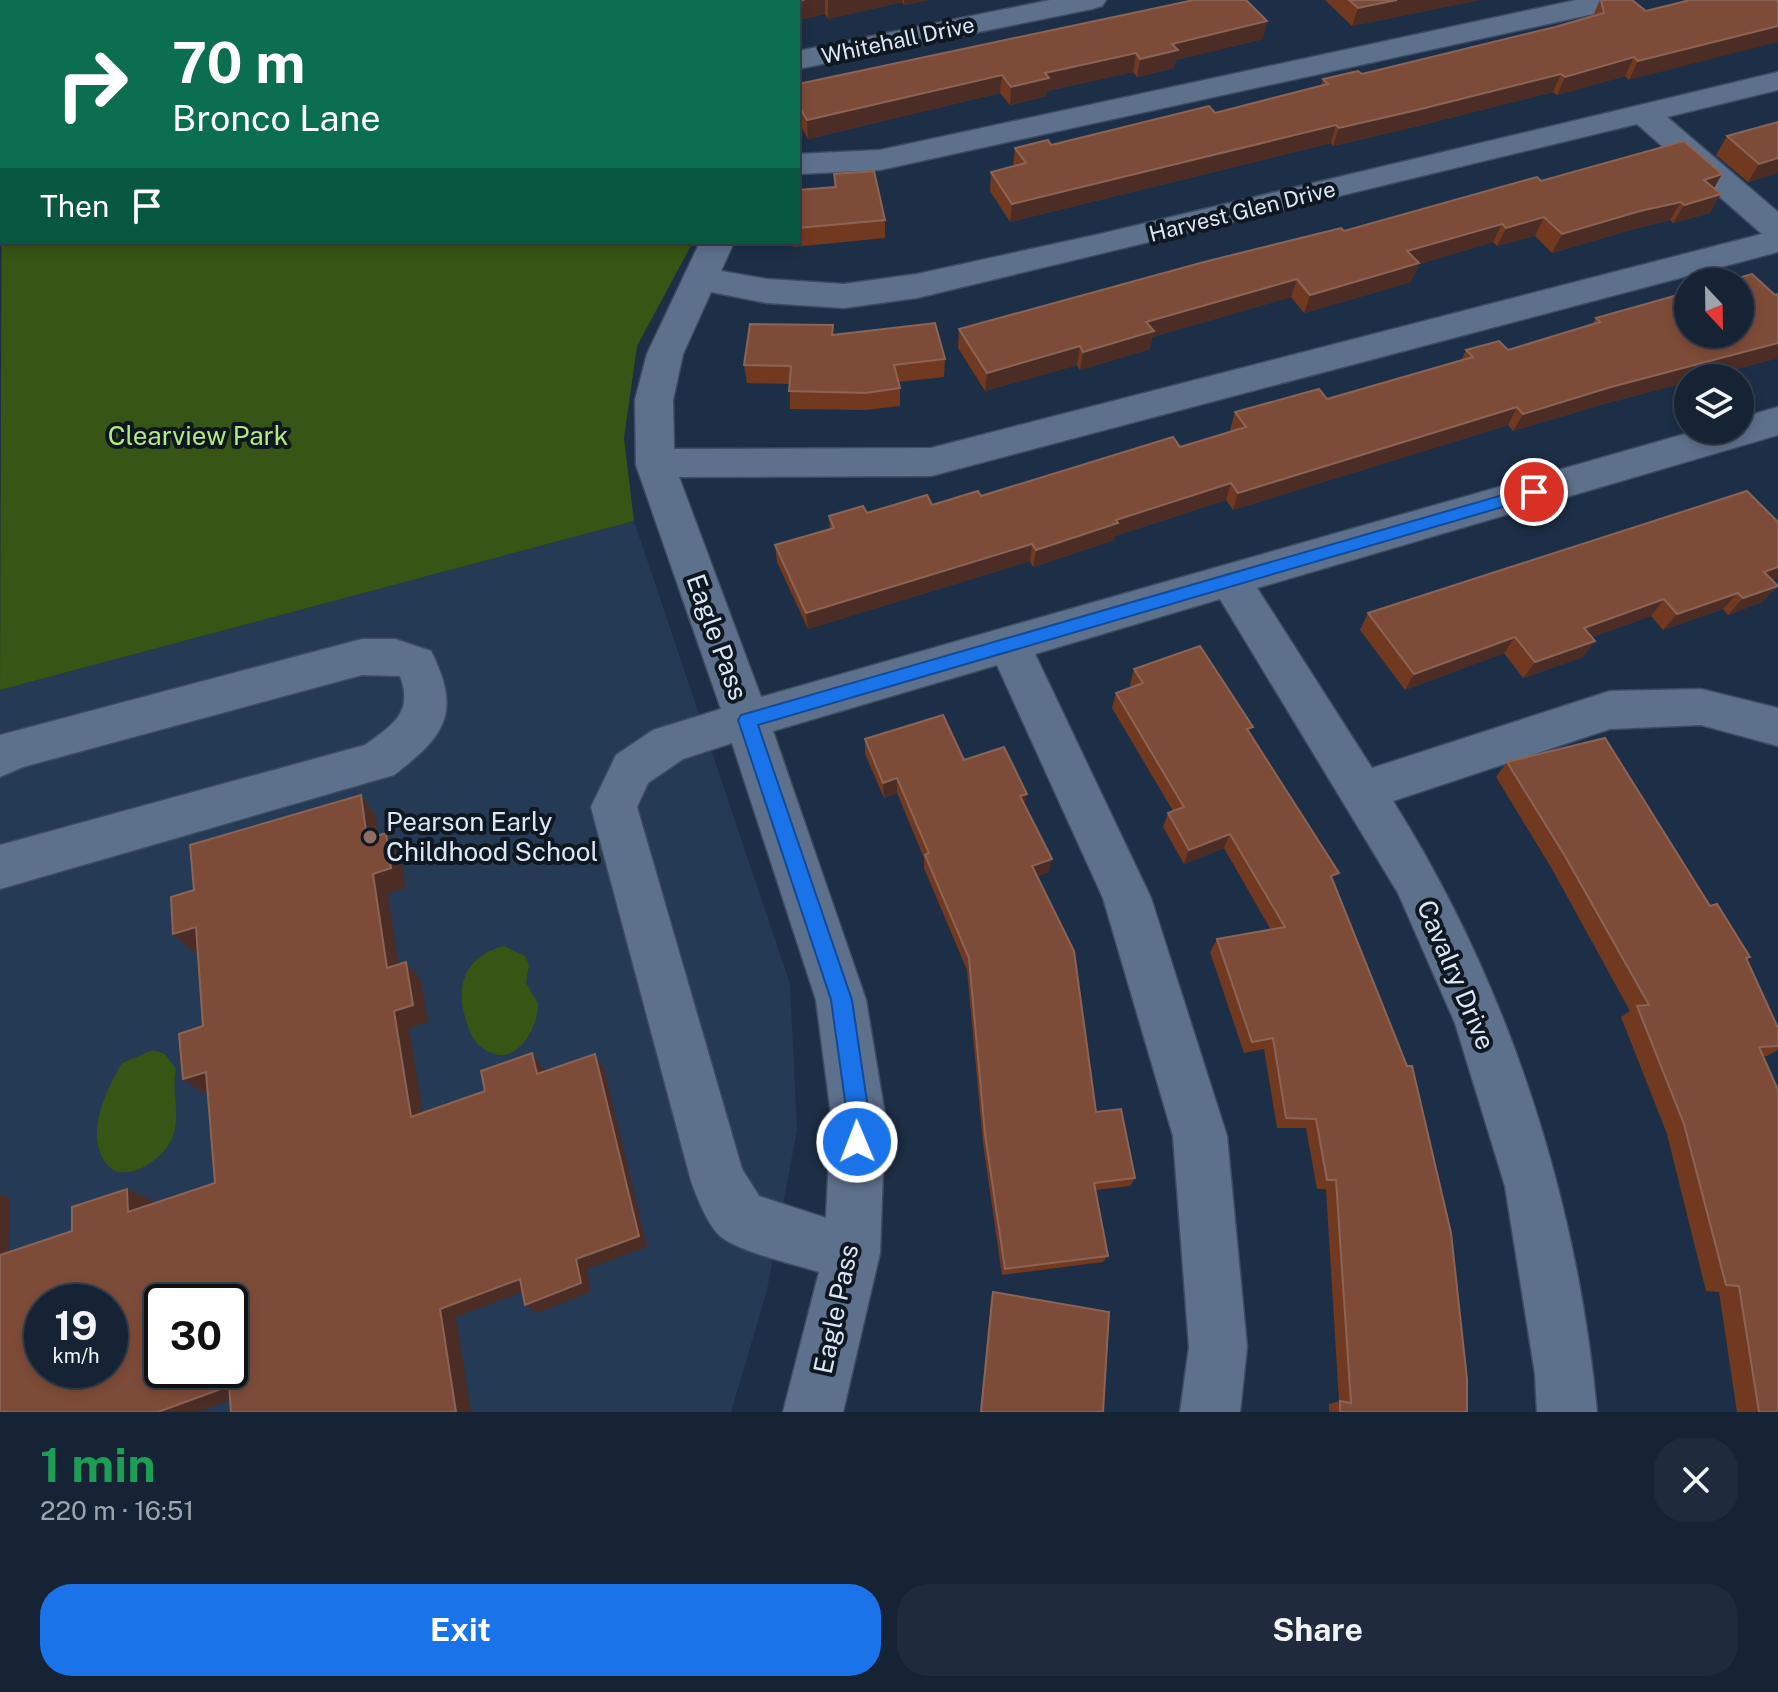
<!DOCTYPE html>
<html lang="en">
<head>
<meta charset="utf-8">
<style>
	:root { --surface:#162334; --page:#1f2b3c; --text:#f1f3f6; --muted:#9ea4ac; --line:#35404f; --accent:#1a73e8 }
	body { margin:0; font-family:"Public Sans",sans-serif; background:var(--page); color:var(--text); height:100vh; display:flex; flex-direction:column; font-size:30px; white-space:nowrap }
	* { box-sizing:border-box; margin:0 }
	p { font-size:26px; color:var(--muted) }
	.icon { flex:none; width:44px; height:44px; fill:none; stroke:currentColor; stroke-width:2; stroke-linecap:round; stroke-linejoin:round }
	.map { position:relative; height:1412px; overflow:hidden }
	.sheet { display:flex; flex-direction:column; background:var(--surface); flex:1 }
	.sheet>* { flex:none }
	.guide { position:absolute; left:0px; top:0px; width:800px; height:244px; box-shadow:0 4px 12px #0003,0 0 0 2px var(--line); background:#0b6e4f; color:#fff; overflow:hidden }
	.needle { width:52px; rotate:158deg }
	.tools { position:absolute; left:1674px; top:268px; display:grid; gap:16px }
	.tools a { display:grid; place-items:center; width:80px; height:80px; border-radius:50%; background:var(--surface); box-shadow:0 4px 12px #0003,0 0 0 2px var(--line); font-size:40px }
	.speed { position:absolute; left:24px; top:1284px; display:flex; gap:16px; font-size:40px; font-weight:700; text-align:center }
	.speed>* { display:grid; place-content:center; width:104px; height:104px; border-radius:50%; background:var(--surface); box-shadow:0 4px 12px #0003,0 0 0 2px var(--line); line-height:1 }
	.speed small { font-size:20px; font-weight:400 }
	.speed .limit { border:4px solid #111; border-radius:12px; background:#fff; color:#111 }
	.pin { position:absolute; display:grid; place-items:center; width:68px; height:68px; color:#fff; margin:-34px; border:4px solid #fff; border-radius:50%; box-shadow:0 2px 8px #0007 }
	.me { position:absolute; width:88px; margin:-44px; rotate:359deg; stroke-linejoin:round; filter:drop-shadow(0 0 6px #0008) }
	.turn { display:flex; align-items:center; gap:28px; height:168px; padding:0 40px; font-size:36px }
	.turn .icon { width:104px; height:104px; stroke-width:2.5 }
	.turn b { display:block; font-size:56px; line-height:68px }
	.then { display:flex; align-items:center; height:76px; padding:0 40px; background:#0003; gap:16px; font-size:30px }
	.round { display:grid; place-items:center; flex:none; width:84px; height:84px; border-radius:32px; background:var(--page) }
	.headline { display:flex; align-items:center; justify-content:space-between; height:136px; padding:0 40px }
	h1 { font-size:48px; font-weight:700; line-height:60px; color:#1e9e55 }
	.action { display:flex; gap:16px; margin-top:auto; padding:16px 40px }
	.action a { flex:1; height:92px; border-radius:32px; background:var(--accent); color:#fff; font-size:32px; font-weight:700; line-height:92px; text-align:center }
	.action a+a { background:var(--page); color:var(--text) }
	.map>svg:first-child { display:block }
</style>
</head>
<body>
<div class="map">
<svg width="1778" height="1412" viewBox="0 0 1778 1412">
	<rect width="100%" height="100%" fill="#1d2f46"/>
	<path fill="#243a55" fill-rule="evenodd" d="M634 521 790 984 797 1130 767 1290 731 1412H0V690ZM42 1302H110V1370H42ZM162 1302H230V1370H162Z"/>
	<g fill="#375514">
		<polygon points="2,112 2,242 693,242 637,346 624,438 634,521 0,690"/>
		<path d="M504 946 525 956 529 965 526 983 538 1003C538 1033 511 1074 479 1045 471 1038 468 1027 465 1017 455 982 468 955 504 946Z"/>
		<path d="M153 1050 165 1054 176 1069C171 1091 181 1114 173 1136 166 1158 123 1189 105 1162 85 1131 107 1089 122 1063Z"/>
	</g>
	<g fill="none" stroke-linecap="round" stroke-linejoin="round">
		<defs>
			<g id="minor">
				<polygon points="661,0 689,0 690,2 662,2"/>
				<polygon points="1050,0 1106,0 1102,6 1092,9 798,69 798,51"/>
				<polygon points="1576,0 1630,0 1626,6 1616,9 880,170 798,174 798,154 880,150"/>
				<rect x="0" y="2" width="2" height="18"/>
				<path d="M1778 72V90L1667 117 1778 212V252L931 476 679 477 761 697 1699 430H1740V418L1778 407V435L1257 588 1372 768 1610 691 1701 689 1778 708V746L1701 725 1610 729 1393 801C1508 984 1577 1197 1597 1412H1537L1535 1374 1505 1186 1455 1023 1398 893 1220 599 1035 654 1151 898 1227 1136 1247 1347 1240 1412H1180L1189 1347 1173 1136 1103 898 997 665 773 731 866 1000 885 1115 880 1253 843 1412H783L819 1272C794 1264 739 1252 720 1236 707 1224 697 1197 691 1181L591 807 616 755 653 730 721 709 636 465 635 400 647 354 700 242H734L721 271 767 279 844 284 917 274 1100 234ZM1637 124 1762 234 931 448 674 449 673 400 683 354 711 292 767 303 844 308 917 298ZM732 743 816 1000 831 1115 826 1218 759 1196 742 1169 637 807 648 783 683 759Z"/>
				<rect x="0" y="99" width="2" height="18"/>
				<path d="M362 639H395L431 651C462 713 445 736 394 775L0 889V845L365 745C392 725 414 713 400 676L362 675 23 767 0 777V735Z"/>
			</g>
		</defs>
		<use href="#minor" stroke="#3e4c61" stroke-width="3"/>
		<use href="#minor" fill="#5e718c" fill-rule="evenodd"/>
	</g>
	<g fill="#723921">
		<polygon points="742,0 929,0 904,5 902,2 828,19 825,14 798,20 798,2 744,2"/>
		<polygon points="1325,0 1479,0 1352,26"/>
		<polygon points="1600,0 1632,0 1646,11 1690,0 1629,80 1625,76 1557,95 1553,92 1410,128 1333,146 1331,143 1010,222 990,191 991,172 1013,167 1015,148 1051,145 1215,113 1321,86 1323,79 1362,74 1555,27 1593,16"/>
		<polygon points="1263,39 1176,60 1174,68 1137,77 1133,72 1047,91 1047,96 1010,105 1000,93 808,139 798,121 798,84"/>
		<polygon points="1778,122 1778,173 1748,182 1716,155 1727,136"/>
		<polygon points="834,174 885,220 885,238 793,247 793,242 798,242 798,190 834,187"/>
		<polygon points="1722,174 1714,188 1710,213 1673,223 1670,220 1630,230 1552,253 1535,236 1497,246 1493,242 1419,264 1411,282 1304,313 1291,297 1152,337 1150,349 1080,370 1077,365 985,391 958,348 959,329 1541,181"/>
		<polygon points="1778,294 1778,358 1600,405 1513,431 1508,425 1233,510 1226,500 1115,536 1114,540 1033,567 1030,561 808,629 777,562 775,545 830,529 829,516 932,505 981,496 1180,447 1231,431 1230,430 1235,412 1327,399 1461,361 1466,350 1508,350 1592,325 1596,318"/>
		<polygon points="833,335 945,359 944,377 898,382 900,388 900,406 866,410 790,409 790,384 747,383 744,365"/>
		<polygon points="1778,522 1778,578 1772,580 1778,586 1762,602 1728,615 1723,609 1663,630 1651,616 1592,637 1595,641 1583,657 1523,678 1504,653 1405,690 1360,630 1368,613"/>
		<polygon points="1134,669 1250,733 1333,881 1467,1412 1329,1412 1329,1404 1339,1401 1326,1189 1317,1189 1306,1128 1277,1128 1264,1049 1244,1053 1210,952 1217,939 1271,930 1224,848 1184,864 1163,827 1168,813 1173,811 1112,708 1116,693 1132,687 1130,685"/>
		<polygon points="865,739 964,760 1025,805 1049,872 1037,876 1096,1112 1135,1178 1130,1186 1096,1190 1108,1256 1103,1262 1002,1275 983,1143 967,970 924,868 924,858 897,793 884,798 865,754"/>
		<polygon points="1507,762 1710,906 1750,957 1747,959 1778,1028 1778,1050 1767,1056 1763,1056 1778,1412 1737,1412 1719,1292 1706,1291 1667,1134 1621,1017 1630,1011 1552,869 1496,777"/>
		<polygon points="993,1292 1103,1412 980,1412 991,1298"/>
	</g>
	<g fill="#4b2d26">
		<polygon points="372,0 473,0 463,2 362,2"/>
		<polygon points="804,0 825,0 825,14 798,20 798,2 795,2"/>
		<polygon points="828,0 902,0 902,2 828,19"/>
		<polygon points="904,0 929,0 904,5"/>
		<polygon points="1397,0 1479,0 1352,26 1358,8"/>
		<polygon points="1267,21 1263,39 1176,60 1174,68 1137,77 1140,59 1172,44"/>
		<polygon points="1778,26 1778,42 1629,80 1638,61"/>
		<polygon points="1136,53 1133,72 1047,91 1047,96 1010,105 1011,87 1045,73"/>
		<polygon points="1634,57 1625,76 1557,95 1565,77"/>
		<rect x="0" y="64" width="2" height="21"/>
		<polygon points="1561,74 1553,92 1410,128 1333,146 1339,128"/>
		<polygon points="1002,75 1000,93 808,139 807,120"/>
		<polygon points="1336,125 1331,143 1010,222 1012,204"/>
		<polygon points="1778,158 1778,173 1748,182 1759,164"/>
		<polygon points="1722,174 1711,193 1704,180"/>
		<polygon points="1721,194 1710,213 1673,223 1684,205"/>
		<polygon points="1681,202 1670,220 1630,230 1552,253 1562,234 1640,211"/>
		<polygon points="1544,217 1535,236 1497,246 1506,228"/>
		<polygon points="1502,224 1493,242 1419,264 1411,282 1304,313 1310,295 1407,251"/>
		<polygon points="1297,279 1291,297 1152,337 1150,349 1080,370 1083,352 1146,322"/>
		<polygon points="1778,343 1778,358 1702,378 1688,378 1688,382 1600,405 1513,431 1523,414 1611,387"/>
		<polygon points="1080,346 1077,365 985,391 987,373"/>
		<polygon points="1517,407 1508,425 1233,510 1238,493"/>
		<polygon points="1231,483 1226,500 1115,536 1114,540 1033,567 1036,550 1116,520"/>
		<polygon points="1032,544 1030,561 808,629 806,613"/>
		<polygon points="1778,567 1778,578 1750,589 1764,572"/>
		<polygon points="1778,586 1762,602 1728,615 1743,598"/>
		<polygon points="1738,593 1723,609 1663,630 1677,614"/>
		<polygon points="1664,599 1651,616 1572,644 1584,628"/>
		<polygon points="1515,637 1504,653 1405,690 1414,674"/>
		<polygon points="1595,641 1583,657 1523,678 1535,662"/>
		<polygon points="897,778 897,793 884,798 883,783"/>
		<polygon points="1027,794 1024,808 1020,796"/>
		<polygon points="361,795 376,816 382,859 367,839"/>
		<polygon points="386,833 400,853 406,887 388,894 402,986 387,968 373,874"/>
		<polygon points="1230,834 1224,848 1184,864 1189,850"/>
		<polygon points="1052,859 1049,872 1029,879 1032,866"/>
		<polygon points="196,927 217,946 195,953 173,934"/>
		<polygon points="406,962 421,980 428,1022 409,1028 426,1131 411,1117 394,1011"/>
		<polygon points="532,1053 543,1069 548,1089 537,1074"/>
		<polygon points="595,1054 604,1069 647,1247 587,1269 591,1292 537,1313 525,1305 576,1259"/>
		<polygon points="206,1072 228,1087 205,1094 183,1079"/>
		<polygon points="127,1189 152,1200 153,1223 128,1212"/>
		<polygon points="0,1194 10,1198 8,1272 0,1270"/>
		<polygon points="520,1279 533,1288 456,1317 471,1412 456,1412 440,1309"/>
		<polygon points="229,1386 252,1392 198,1412 158,1412"/>
	</g>
	<g fill="#7d4c38" stroke="#8c6456" stroke-width="2" fill-rule="evenodd">
		<polygon points="126,0 167,0 168,2 126,2"/>
		<polygon points="223,0 372,0 362,2 223,2"/>
		<polygon points="752,0 804,0 795,2 754,2"/>
		<polygon points="1194,0 1246,0 1267,21 1172,44 1178,50 1140,59 1136,53 1045,73 1049,78 1011,87 1002,75 807,120 798,104 798,84"/>
		<polygon points="1349,0 1397,0 1358,8"/>
		<polygon points="1601,0 1632,0 1646,11 1690,0 1778,0 1778,26 1638,61 1634,57 1565,77 1561,74 1417,110 1339,128 1336,125 1012,204 991,172 1026,163 1015,148 1048,140 1051,145 1209,106 1215,113 1328,84 1323,79 1358,71 1362,74 1555,27 1604,13"/>
		<rect x="0" y="28" width="2" height="36"/>
		<polygon points="1778,122 1778,158 1759,164 1727,136"/>
		<polygon points="1684,141 1722,174 1704,180 1721,194 1684,205 1681,202 1640,211 1562,234 1544,217 1506,228 1502,224 1407,251 1419,263 1310,295 1297,279 1146,322 1154,331 1083,352 1080,346 987,373 959,329 1204,262 1341,228 1344,231 1537,177 1541,181"/>
		<polygon points="874,171 885,220 798,228 798,190 836,187 834,174"/>
		<polygon points="1752,274 1775,295 1778,294 1778,343 1611,387 1523,414 1517,407 1238,493 1231,483 1116,520 1118,523 1036,550 1032,544 806,613 775,545 834,528 829,516 863,506 867,513 927,495 932,505 978,491 981,496 1173,437 1180,447 1246,427 1235,412 1319,389 1327,399 1473,357 1466,350 1499,341 1508,350 1600,322 1596,318 1688,292 1688,334 1740,334 1740,282 1724,282"/>
		<polygon points="935,323 945,359 894,365 900,388 866,393 789,391 791,366 744,365 750,324 833,325 832,335"/>
		<polygon points="1747,491 1778,522 1778,567 1764,572 1778,586 1743,598 1738,593 1677,614 1664,599 1584,628 1595,641 1535,662 1515,637 1414,674 1368,613"/>
		<polygon points="1200,646 1253,727 1247,729 1339,873 1331,876 1407,1066 1412,1066 1451,1233 1467,1379 1467,1412 1340,1412 1340,1401 1351,1403 1336,1180 1327,1180 1316,1119 1286,1118 1273,1038 1252,1042 1217,939 1285,927 1230,834 1189,850 1168,813 1184,807 1116,693 1143,683 1134,669"/>
		<polygon points="943,715 964,760 1004,747 1027,794 1020,796 1052,859 1032,866 1074,951 1096,1112 1121,1109 1135,1178 1094,1183 1108,1256 1005,1269 985,1134 969,958 925,855 929,853 897,778 883,783 865,739"/>
		<polygon points="1605,738 1710,906 1717,904 1750,957 1746,958 1778,1028 1778,1046 1759,1047 1778,1090 1778,1412 1759,1412 1739,1286 1726,1285 1684,1124 1637,1006 1649,1005 1565,856 1507,762"/>
		<path d="M361 795 367 839 386 833 391 868 373 874 387 968 406 962 413 1005 394 1011 411 1117 485 1091 481 1071 532 1053 537 1074 595 1054 639 1236 576 1259 581 1283 525 1305 520 1279 440 1309 456 1412H231L229 1386 158 1412H0V1255L72 1231V1207L127 1189 128 1212 215 1183 206 1072 183 1079 179 1034 203 1026 196 927 173 934 171 897 194 890 190 845ZM42 1302H110V1370H42ZM162 1302H230V1370H162Z"/>
		<polygon points="993,1292 1109,1312 1103,1412 981,1412"/>
	</g>
	<polygon fill="#1a73e8" stroke="#114b97" stroke-width="2" points="1534,486 1543,492 1540,496 758,725 852,1000 869,1115 864,1150 857,1153 849,1150 846,1142 847,1115 831,1000 738,720 741,715"/>
	<circle fill="#8d6e63" stroke="#0f1721" stroke-width="3" cx="370" cy="837" r="8"/>
	<g text-anchor="middle" stroke-width="8" stroke-linejoin="round" paint-order="stroke">
		<g font-size="22" fill="#dce7f6" stroke="#0f1721">
			<text transform="translate(898 40) rotate(-12)" y="8">Whitehall Drive</text>
			<text transform="translate(1242 211) rotate(-14)" y="8">Harvest Glen Drive</text>
		</g>
		<g font-size="26" fill="#b3eb7e" stroke="#0f1721">
			<text x="198" y="445">Clearview Park</text>
		</g>
		<g font-size="26" fill="#dce7f6" stroke="#0f1721">
			<text transform="translate(717 637) rotate(70)" y="9">Eagle Pass</text>
			<text transform="translate(1456 975) rotate(67)" y="9">Cavalry Drive</text>
			<text transform="translate(836 1309) rotate(-78)" y="9">Eagle Pass</text>
		</g>
		<g font-size="26" fill="#dce7f6" stroke="#0f1721" text-anchor="start">
			<text x="386" y="831">Pearson Early<tspan x="386" dy="30">Childhood School</tspan></text>
		</g>
	</g>
</svg>
<div class="tools">
<a><svg class="needle" viewBox="-14 -14 28 28"><path d="M0-13l5 13h-10z" fill="#e53935"/><path d="M0 13l5-13h-10z" fill="#9ea4ac"/></svg></a>
<a><svg class="icon" aria-label="layers" viewBox="0 0 24 24"><path d="M12 4l9 5-9 5-9-5zM3 14l9 5 9-5"/></svg></a>
</div>
<div class="speed"><div>19<small>km/h</small></div><div class="limit">30</div></div>
<div class="pin" style="left:1534px;top:492px;background:#d93025"><svg class="icon" aria-label="arrive" viewBox="0 0 24 24"><path d="M6 21V4h12l-3 4 3 4H6"/></svg></div>
<svg class="me" style="left:857px;top:1142px" viewBox="-20 -20 40 40"><circle r="17" fill="#1a73e8" stroke="#fff" stroke-width="3"/><path d="M0-11L8 9 0 5-8 9z" fill="#fff"/></svg>
<div class="guide">
<div class="turn"><svg class="icon" aria-label="right" viewBox="0 0 24 24"><path d="M7 20v-9h11M14 6l5 5-5 5"/></svg><div><b>70 m</b>Bronco Lane</div></div>
<div class="then">Then<svg class="icon" aria-label="arrive" viewBox="0 0 24 24"><path d="M6 21V4h12l-3 4 3 4H6"/></svg></div>
</div>
</div>
<section class="sheet">
<div class="headline"><div><h1>1 min</h1><p>220 m · 16:51</p></div><a class="round"><svg class="icon" aria-label="close" viewBox="0 0 24 24"><path d="M6 6l12 12M18 6L6 18"/></svg></a></div>
<div class="action"><a>Exit</a><a>Share</a></div>
</section>
</body>
</html>
